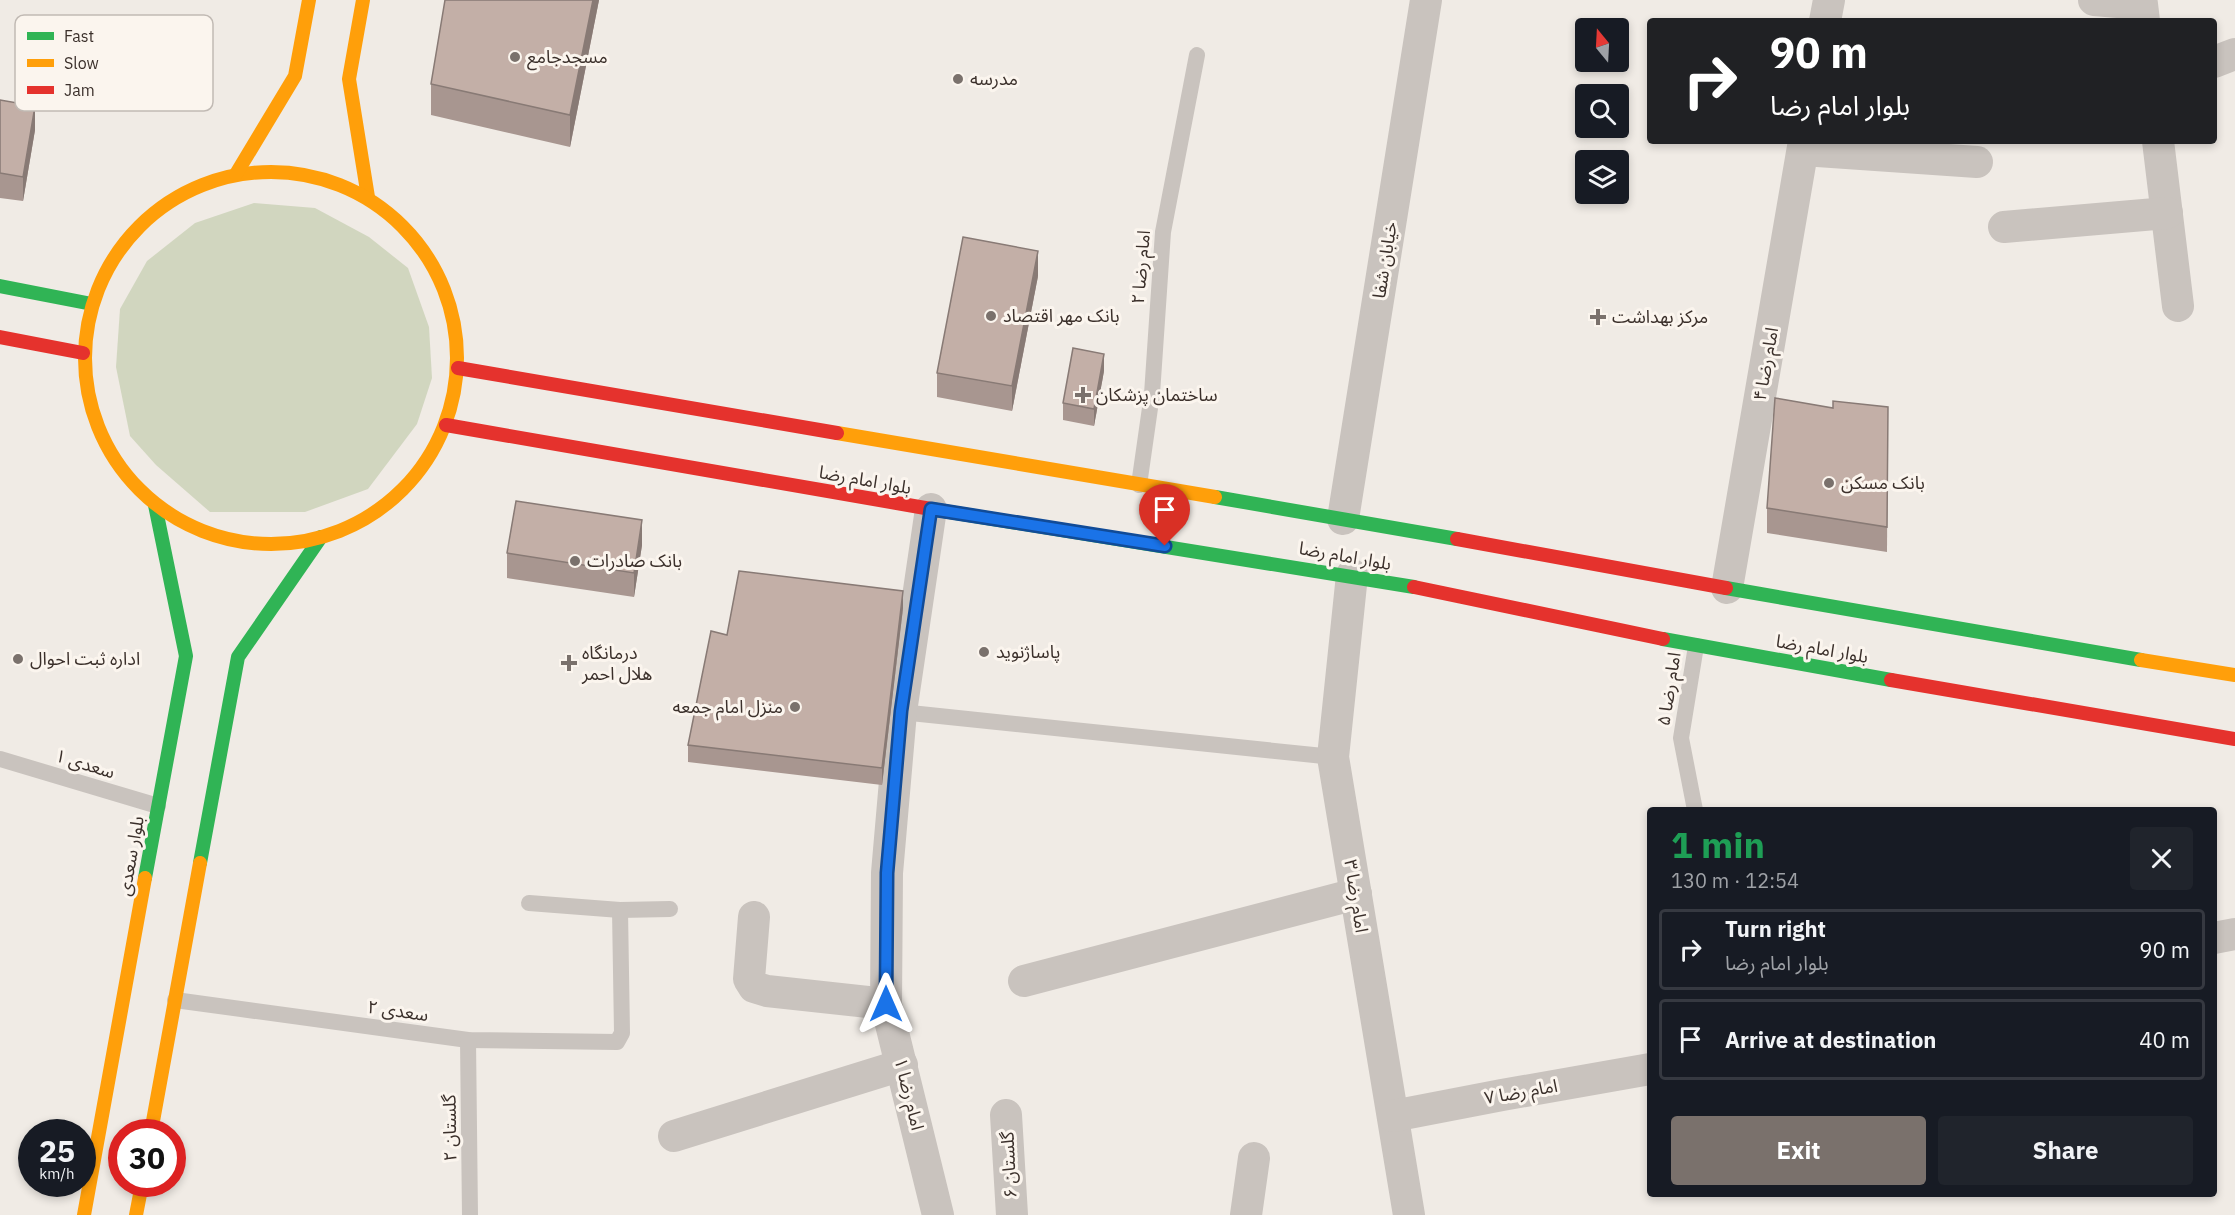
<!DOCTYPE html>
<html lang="en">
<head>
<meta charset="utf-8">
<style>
	:root { --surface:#171b24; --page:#20242c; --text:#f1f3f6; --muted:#9ea1a6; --line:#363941; --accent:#7a716c }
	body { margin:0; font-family:"IBM Plex Sans","Noto Sans Arabic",sans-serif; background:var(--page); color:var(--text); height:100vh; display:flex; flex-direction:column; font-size:22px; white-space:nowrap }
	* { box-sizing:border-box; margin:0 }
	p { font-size:20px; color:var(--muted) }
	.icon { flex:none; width:33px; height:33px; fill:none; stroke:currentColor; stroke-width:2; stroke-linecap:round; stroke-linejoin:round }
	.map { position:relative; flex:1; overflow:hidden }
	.details { position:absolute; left:1647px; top:807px; width:570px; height:390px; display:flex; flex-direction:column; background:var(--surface); border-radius:6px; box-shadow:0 3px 9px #0003 }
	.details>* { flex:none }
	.top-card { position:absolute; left:1647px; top:18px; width:570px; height:126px; border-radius:6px; box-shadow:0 3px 9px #0003; background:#202124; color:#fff; overflow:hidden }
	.needle { width:39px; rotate:342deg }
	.buttons { position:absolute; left:1575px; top:18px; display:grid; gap:12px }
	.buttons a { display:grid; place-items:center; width:54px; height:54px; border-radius:6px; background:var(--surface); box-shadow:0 3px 9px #0003; font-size:30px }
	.speed { position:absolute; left:18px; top:1119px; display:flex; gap:12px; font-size:30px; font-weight:700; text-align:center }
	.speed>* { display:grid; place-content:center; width:78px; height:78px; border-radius:50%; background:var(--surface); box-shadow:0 3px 9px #0003; line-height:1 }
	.speed small { font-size:15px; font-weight:400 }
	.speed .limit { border:9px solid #d22; background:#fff; color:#111 }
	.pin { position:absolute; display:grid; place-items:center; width:51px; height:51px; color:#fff; margin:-62px -26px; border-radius:50% 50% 50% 0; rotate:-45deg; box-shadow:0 0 6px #0007 }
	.pin .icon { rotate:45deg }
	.me { position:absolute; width:66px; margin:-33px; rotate:0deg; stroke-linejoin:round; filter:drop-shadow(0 0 4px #0008) }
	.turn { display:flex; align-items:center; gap:21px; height:126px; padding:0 24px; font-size:27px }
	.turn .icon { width:78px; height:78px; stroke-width:2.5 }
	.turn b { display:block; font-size:42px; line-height:51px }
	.round { display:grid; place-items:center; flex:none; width:63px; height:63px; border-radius:6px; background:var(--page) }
	.summary { display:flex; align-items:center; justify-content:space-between; height:102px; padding:0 24px }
	h1 { font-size:36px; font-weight:700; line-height:45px; color:#1e9e55 }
	.cta { display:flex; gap:12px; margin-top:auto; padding:12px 24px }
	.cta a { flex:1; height:69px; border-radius:6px; background:var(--accent); color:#fff; font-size:24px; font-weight:700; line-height:69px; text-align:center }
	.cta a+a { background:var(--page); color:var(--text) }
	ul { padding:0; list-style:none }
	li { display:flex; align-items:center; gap:18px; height:81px; margin:0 12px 9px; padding:0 12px; border:3px solid var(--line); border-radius:6px }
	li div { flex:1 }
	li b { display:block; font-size:22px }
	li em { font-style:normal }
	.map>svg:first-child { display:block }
</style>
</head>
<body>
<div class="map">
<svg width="2235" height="1215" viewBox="0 0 2235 1215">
	<rect width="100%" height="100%" fill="#f0ebe5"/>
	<polygon fill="#d1d6bf" points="254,203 315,208 369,237 408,268 429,327 432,378 417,424 368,489 305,512 210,512 156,465 130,436 116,367 120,309 147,261 195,223"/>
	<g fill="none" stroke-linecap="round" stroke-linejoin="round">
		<g stroke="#c9c3be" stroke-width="16">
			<polyline points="1139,485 1152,394 1163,232 1197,55"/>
			<polyline points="901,712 1333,757"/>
			<polyline points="0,759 158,806"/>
			<polyline points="1695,810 1681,738 1696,646"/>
			<polyline points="529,903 620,910 670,909"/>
			<polyline points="175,1000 468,1040 617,1042 622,1033 620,910"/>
			<polyline points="468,1040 470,1215"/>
		</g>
		<g stroke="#c9c3be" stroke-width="32">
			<polyline points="2094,0 2142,4 2144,21"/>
			<polyline points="1825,21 1829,0"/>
			<polyline points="2214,62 2235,54"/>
			<polyline points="2158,141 2178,306"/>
			<polyline points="1803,150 1977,162"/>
			<polyline points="2004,227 2167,213"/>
			<polyline points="931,509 901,712 887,873 886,1004 938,1215"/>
			<polyline points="1343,519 1426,0"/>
			<polyline points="1352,575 1333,757 1409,1215"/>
			<polyline points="1727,588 1804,141"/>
			<polyline points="754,917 749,979 754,987 767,991 886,1004"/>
			<polyline points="2214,938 2235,934"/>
			<polyline points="1024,981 1356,894"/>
			<polyline points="1006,1115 1012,1215"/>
			<polyline points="1393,1116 1502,1095 1650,1069"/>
			<polyline points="674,1136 902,1065"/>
			<polyline points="1246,1215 1254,1158"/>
		</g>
		<g stroke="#30b455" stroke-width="14">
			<polyline points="0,286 92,304"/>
			<polyline points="1215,497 1457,539"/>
			<polyline points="931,509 1414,587"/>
			<polyline points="1726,588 2141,660"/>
			<polyline points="1663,639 1891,680"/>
			<polyline points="200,863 238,657 321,537"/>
			<polyline points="145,878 186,656 155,505"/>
		</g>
		<g stroke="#ff9f0a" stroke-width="14">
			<polyline points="363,0 349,79 368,197"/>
			<circle cx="271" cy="358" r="186"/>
			<polyline points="236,174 295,76 309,0"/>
			<polyline points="837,433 1215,497"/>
			<polyline points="2141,660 2235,675"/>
			<polyline points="151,1132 200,863"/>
			<polyline points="84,1215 145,878"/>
			<polyline points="136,1215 142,1184"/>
		</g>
		<g stroke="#e5322d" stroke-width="14">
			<polyline points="0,337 83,353"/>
			<polyline points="458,368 837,433"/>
			<polyline points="446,425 931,509"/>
			<polyline points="1457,539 1726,588"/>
			<polyline points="1414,587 1663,639"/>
			<polyline points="1891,680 2235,739"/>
		</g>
	</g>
	<g fill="#a89690">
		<polygon points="445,0 599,0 570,147 431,115 431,84"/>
		<polygon points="0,100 35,130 23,201 0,198 0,199"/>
		<polygon points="1038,276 1012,411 937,397 937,373"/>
		<polygon points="1104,371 1094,426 1063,420 1063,403"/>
		<polygon points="1888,407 1887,552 1767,533 1767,508 1833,408"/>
		<polygon points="642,545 634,597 507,578 507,553"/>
		<polygon points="903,608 882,785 688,762 688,745 727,635"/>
	</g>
	<g fill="#887a75">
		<polygon points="593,0 599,0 570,147 570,115"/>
		<polygon points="35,106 35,130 23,201 23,177"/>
		<polygon points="1038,251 1038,276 1012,411 1012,386"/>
		<polygon points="1104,354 1104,371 1094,426 1094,409"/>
		<polygon points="642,520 642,545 634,597 634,573"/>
		<polygon points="903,591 903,608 882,785 882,768"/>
	</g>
	<g fill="#c3afa7" stroke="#887a75" stroke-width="1.5">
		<polygon points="445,0 593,0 570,115 431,84"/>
		<polygon points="0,100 35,106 23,177 0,173"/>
		<polygon points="963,237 1038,251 1012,386 937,373"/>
		<polygon points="1073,348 1104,354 1094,409 1063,403"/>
		<polygon points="1775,398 1833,408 1833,401 1888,407 1887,527 1767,508"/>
		<polygon points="516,501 642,520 634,573 507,553"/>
		<polygon points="739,571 903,591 882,768 688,745 711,631 727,635"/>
	</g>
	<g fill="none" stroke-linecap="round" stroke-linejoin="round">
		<defs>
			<polyline id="route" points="886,1004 887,873 901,711 931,509 1165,546"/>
		</defs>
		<use href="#route" stroke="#114b97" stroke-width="15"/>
		<use href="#route" stroke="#1a73e8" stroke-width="10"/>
	</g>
	<g fill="#7a716c" stroke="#fbf5ee" stroke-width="2">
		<circle cx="515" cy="57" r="6"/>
		<circle cx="958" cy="79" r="6"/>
		<circle cx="991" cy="316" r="6"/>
		<path d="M1595 308h6v6h6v6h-6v6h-6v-6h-6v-6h6z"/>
		<path d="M1080 386h6v6h6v6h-6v6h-6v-6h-6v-6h6z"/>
		<circle cx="1829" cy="483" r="6"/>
		<circle cx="575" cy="561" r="6"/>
		<circle cx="984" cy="652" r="6"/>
		<circle cx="18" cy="659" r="6"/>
		<path d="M566 654h6v6h6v6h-6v6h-6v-6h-6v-6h6z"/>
		<circle cx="795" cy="707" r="6"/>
	</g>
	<g text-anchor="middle" stroke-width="6" stroke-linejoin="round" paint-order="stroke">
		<g font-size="18" fill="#3b302b" stroke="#fbf5ee" text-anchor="start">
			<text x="527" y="63">مسجدجامع</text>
			<text x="970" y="85">مدرسه</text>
			<text x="1003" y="322">بانک مهر اقتصاد</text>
			<text x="1612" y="323">مرکز بهداشت</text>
			<text x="1096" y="401">ساختمان پزشکان</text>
			<text x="1841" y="489">بانک مسکن</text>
			<text x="587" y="567">بانک صادرات</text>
			<text x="996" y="658">پاساژنوید</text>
			<text x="582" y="659">درمانگاه<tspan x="582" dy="21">هلال احمر</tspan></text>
			<text x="30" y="665">اداره ثبت احوال</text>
			<text x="783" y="713" text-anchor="end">منزل امام جمعه</text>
		</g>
		<g font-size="18" fill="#3b302b" stroke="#fbf5ee">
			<text transform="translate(1385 260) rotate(-81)" y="6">خیابان شفا</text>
			<text transform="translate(1141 267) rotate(-85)" y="6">امام رضا ۲</text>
			<text transform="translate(1766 364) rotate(-80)" y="6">امام رضا ۴</text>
			<text transform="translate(865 480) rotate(10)" y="6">بلوار امام رضا</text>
			<text transform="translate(1345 556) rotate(10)" y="6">بلوار امام رضا</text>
			<text transform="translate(1822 649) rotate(10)" y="6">بلوار امام رضا</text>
			<text transform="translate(1669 689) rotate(-81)" y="6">امام رضا ۵</text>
			<text transform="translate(85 764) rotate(17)" y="6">سعدی ۱</text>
			<text transform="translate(131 856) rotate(-80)" y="6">بلوار سعدی</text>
			<text transform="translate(1356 896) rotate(81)" y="6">امام رضا ۳</text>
			<text transform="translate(398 1011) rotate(8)" y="6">سعدی ۲</text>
			<text transform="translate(1521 1092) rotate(-10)" y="6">امام رضا ۷</text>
			<text transform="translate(909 1094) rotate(76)" y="6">امام رضا ۱</text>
			<text transform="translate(450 1128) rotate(-91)" y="6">گلستان ۲</text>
			<text transform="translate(1009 1165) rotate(-93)" y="6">گلستان ۶</text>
		</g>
	</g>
	<rect x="15" y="15" width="198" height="96" rx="9" fill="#fbf5ee" stroke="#c1bab4" stroke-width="1.5"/>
	<rect x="27" y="32" width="27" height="8" fill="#30b455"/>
	<rect x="27" y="59" width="27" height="8" fill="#ff9f0a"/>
	<rect x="27" y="86" width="27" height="8" fill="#e5322d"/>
	<g font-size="16" fill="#3b302b">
		<text x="64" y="42">Fast</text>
		<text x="64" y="69">Slow</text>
		<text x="64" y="96">Jam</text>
	</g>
</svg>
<div class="buttons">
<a><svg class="needle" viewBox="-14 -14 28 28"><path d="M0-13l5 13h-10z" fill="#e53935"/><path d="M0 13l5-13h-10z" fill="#9ea1a6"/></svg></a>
<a><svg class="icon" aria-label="search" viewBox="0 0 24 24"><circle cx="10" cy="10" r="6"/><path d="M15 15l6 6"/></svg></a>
<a><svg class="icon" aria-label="layers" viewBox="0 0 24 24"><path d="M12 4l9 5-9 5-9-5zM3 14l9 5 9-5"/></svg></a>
</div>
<div class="speed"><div>25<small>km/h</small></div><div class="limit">30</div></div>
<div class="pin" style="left:1165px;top:546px;background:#d93025"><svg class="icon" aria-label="arrive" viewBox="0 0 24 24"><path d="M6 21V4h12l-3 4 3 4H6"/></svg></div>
<svg class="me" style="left:886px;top:1004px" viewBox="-20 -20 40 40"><path d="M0-17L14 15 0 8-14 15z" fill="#1a73e8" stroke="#fff" stroke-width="4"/></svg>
<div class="top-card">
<div class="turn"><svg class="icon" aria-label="right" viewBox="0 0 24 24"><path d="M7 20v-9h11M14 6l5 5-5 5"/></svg><div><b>90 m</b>بلوار امام رضا</div></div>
</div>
<section class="details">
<div class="summary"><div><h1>1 min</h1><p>130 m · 12:54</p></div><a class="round"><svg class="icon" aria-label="close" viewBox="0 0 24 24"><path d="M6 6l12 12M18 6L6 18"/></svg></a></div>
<ul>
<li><svg class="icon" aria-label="right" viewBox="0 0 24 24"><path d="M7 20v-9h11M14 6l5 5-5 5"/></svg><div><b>Turn right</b><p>بلوار امام رضا</p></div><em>90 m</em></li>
<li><svg class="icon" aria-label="arrive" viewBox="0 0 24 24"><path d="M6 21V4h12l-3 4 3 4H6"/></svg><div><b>Arrive at destination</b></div><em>40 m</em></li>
</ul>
<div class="cta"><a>Exit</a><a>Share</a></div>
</section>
</div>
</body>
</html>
